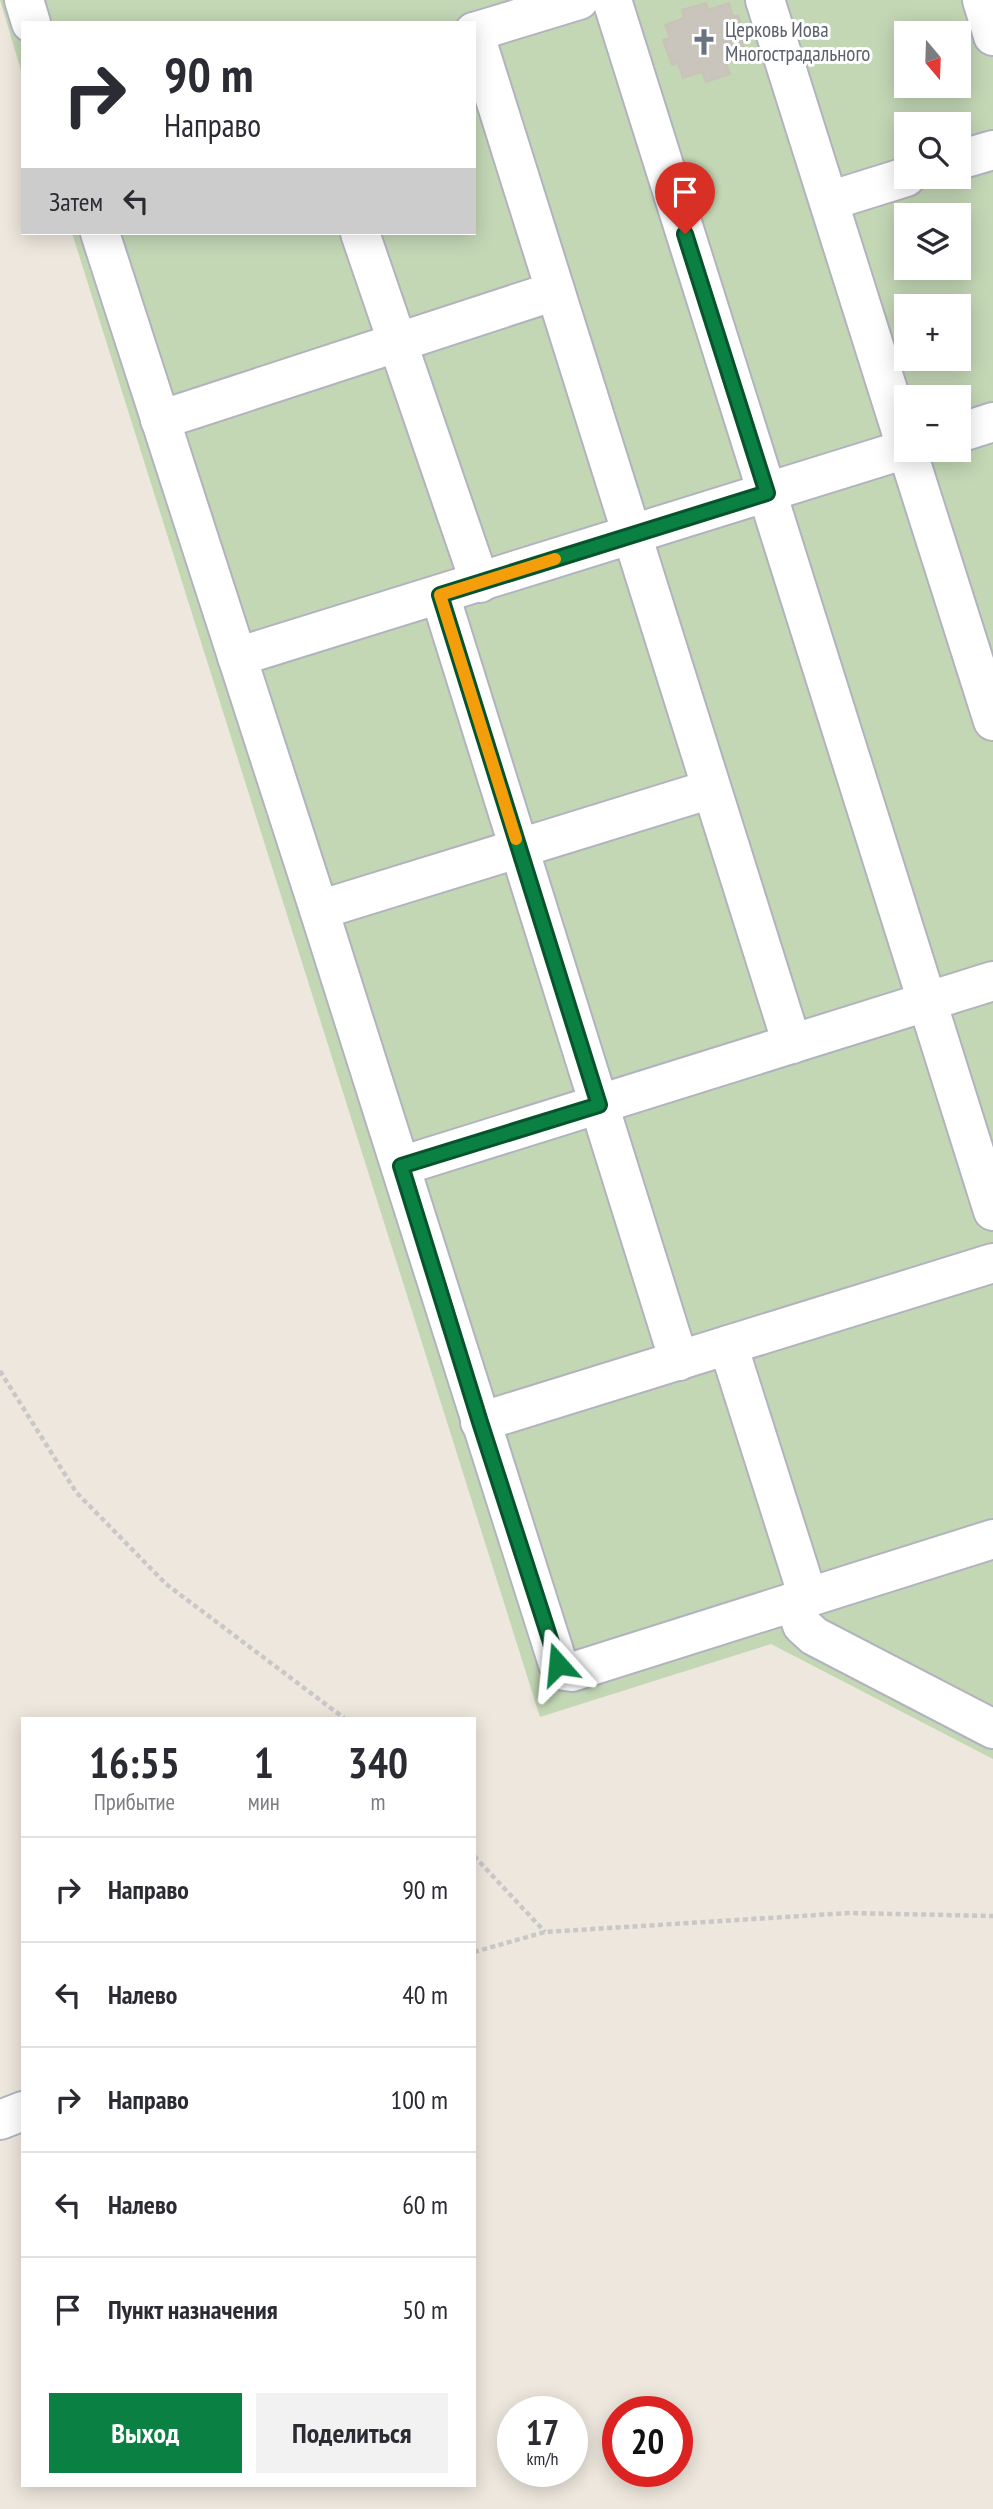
<!DOCTYPE html>
<html lang="ru">
<head>
<meta charset="utf-8">
<style>
	:root { --surface:#fff; --page:#f2f2f3; --text:#2b2b33; --muted:#7c7c81; --line:#e1e1e2; --accent:#0b8043 }
	body { margin:0; font-family:"PT Sans Narrow",sans-serif; background:var(--page); color:var(--text); height:100vh; display:flex; flex-direction:column; font-size:26px; white-space:nowrap }
	* { box-sizing:border-box; margin:0 }
	p { font-size:23px; color:var(--muted) }
	.icon { flex:none; width:38px; height:38px; fill:none; stroke:currentColor; stroke-width:2; stroke-linecap:round; stroke-linejoin:round }
	.map { position:relative; flex:1; overflow:hidden }
	.drawer { position:absolute; left:21px; top:1717px; width:455px; height:770px; display:flex; flex-direction:column; background:var(--surface); border-radius:0px; box-shadow:0 4px 18px #0003 }
	.drawer>* { flex:none }
	.top-card { position:absolute; left:21px; top:21px; width:455px; height:214px; border-radius:0px; box-shadow:0 4px 18px #0003; background:#fff; color:var(--text); overflow:hidden }
	.needle { width:46px; rotate:161deg }
	.controls { position:absolute; left:894px; top:21px; display:grid; gap:14px }
	.controls a { display:grid; place-items:center; width:77px; height:77px; border-radius:0px; background:var(--surface); box-shadow:0 4px 18px #0003; font-size:35px }
	.speed { position:absolute; left:497px; top:2396px; display:flex; gap:14px; font-size:35px; font-weight:700; text-align:center }
	.speed>* { display:grid; place-content:center; width:91px; height:91px; border-radius:50%; background:var(--surface); box-shadow:0 4px 18px #0003; line-height:1 }
	.speed small { font-size:18px; font-weight:400 }
	.speed .limit { border:10px solid #d22; background:#fff; color:#111 }
	.pin { position:absolute; display:grid; place-items:center; width:60px; height:60px; color:#fff; margin:-72px -30px; border-radius:50% 50% 50% 0; rotate:-45deg; box-shadow:0 0 7px #0007 }
	.pin .icon { rotate:45deg }
	.me { position:absolute; width:77px; margin:-38px; rotate:342deg; stroke-linejoin:round; filter:drop-shadow(0 0 5px #0008) }
	.turn { display:flex; align-items:center; gap:24px; height:147px; padding:0 28px; font-size:32px }
	.turn .icon { width:91px; height:91px; stroke-width:2.5 }
	.turn b { display:block; font-size:49px; line-height:60px }
	.then { display:flex; align-items:center; height:66px; padding:0 28px; background:#0003; gap:14px; font-size:26px }
	.eta { display:flex; justify-content:space-evenly; align-items:center; height:119px; text-align:center }
	.eta b { font-size:42px; font-weight:700; line-height:49px }
	.cta { display:flex; gap:14px; margin-top:auto; padding:14px 28px }
	.cta a { flex:1; height:80px; border-radius:0px; background:var(--accent); color:#fff; font-size:28px; font-weight:700; line-height:80px; text-align:center }
	.cta a+a { background:var(--page); color:var(--text) }
	ul { padding:0; list-style:none }
	li { display:flex; align-items:center; gap:21px; height:105px; padding:0 28px; border-top:2px solid var(--line) }
	li div { flex:1 }
	li b { display:block; font-size:26px }
	li em { font-style:normal }
	.map>svg:first-child { display:block }
</style>
</head>
<body>
<div class="map">
<svg width="993" height="2509" viewBox="0 0 993 2509">
	<rect width="100%" height="100%" fill="#ede7dd"/>
	<path fill="#c3d7b5" fill-rule="evenodd" d="M0 0H993V1759L771 1644 540 1717 72 233H474V23H23V77ZM906 33H959V86H906ZM906 124H959V177H906ZM906 215H959V268H906ZM906 306H959V359H906ZM906 397H959V450H906Z"/>
	<polygon fill="#c9c5bc" stroke="#c9c3b7" stroke-width="2" points="706,3 708,10 729,3 733,17 738,15 746,41 742,42 747,57 726,64 730,74 706,82 702,72 683,78 678,63 672,65 663,40 670,38 665,25 684,18 682,10"/>
	<g fill="none" stroke-linecap="round" stroke-linejoin="round">
		<defs>
			<g id="minor">
				<polyline points="24,0 31,23"/>
				<polyline points="612,0 993,1211"/>
				<polyline points="765,0 906,447"/>
				<polyline points="982,0 993,36"/>
				<polyline points="474,32 792,1044"/>
				<polyline points="474,32 579,0"/>
				<polyline points="959,160 993,150"/>
				<polyline points="829,201 906,177"/>
				<polyline points="100,233 319,910 558,1664 564,1671 572,1672 993,1539"/>
				<polyline points="360,233 480,583"/>
				<polyline points="160,420 555,291"/>
				<polyline points="959,433 993,422"/>
				<polyline points="907,450 993,721"/>
				<polyline points="440,595 679,1361"/>
				<polyline points="237,657 906,449"/>
				<polyline points="319,910 711,789"/>
				<polyline points="401,1166 993,981"/>
				<polyline points="728,1345 808,1597"/>
				<polyline points="480,1422 993,1263"/>
				<polyline points="794,1601 802,1625 814,1636 993,1729"/>
				<polyline points="0,2120 23,2111"/>
			</g>
		</defs>
		<use href="#minor" stroke="#b1b3bf" stroke-width="42"/>
		<g stroke="#c8c8c8" stroke-width="4.5" stroke-dasharray="5 3.5" stroke-linecap="butt">
			<polyline points="0,1371 76,1492 166,1584 344,1718"/>
			<polyline points="474,1856 545,1932"/>
			<polyline points="474,1952 545,1932 849,1913 993,1916"/>
		</g>
		<use href="#minor" stroke="#fff" stroke-width="38"/>
	</g>
	<g fill="none" stroke-linecap="round" stroke-linejoin="round">
		<defs>
			<polyline id="route" points="558,1664 480,1422 401,1166 599,1105 440,595 767,493 685,234"/>
		</defs>
		<use href="#route" stroke="#07532c" stroke-width="18"/>
		<use href="#route" stroke="#0b8043" stroke-width="12"/>
		<polyline stroke="#f59e0b" stroke-width="12" points="516,839 440,595 555,559"/>
	</g>
	<defs>
		<symbol id="church-bare" viewBox="-9 -9 18 18"><path d="M-1.2-6h2.4v3.5h3.3v2.4h-3.3V6h-2.4V-.1h-3.3v-2.4h3.3Z" fill="#6b7280" stroke="#fff" stroke-width="2.5" paint-order="stroke"/></symbol>
	</defs>
	<g fill-rule="evenodd">
		<use href="#church-bare" x="685" y="23" width="38" height="38"/>
	</g>
	<g text-anchor="middle" stroke-width="6" stroke-linejoin="round" paint-order="stroke">
		<g font-size="21" fill="#5b616d" stroke="#fff" text-anchor="start">
			<text x="725" y="37">Церковь Иова<tspan x="725" dy="24">Многострадального</tspan></text>
		</g>
	</g>
</svg>
<div class="controls">
<a><svg class="needle" viewBox="-14 -14 28 28"><path d="M0-13l5 13h-10z" fill="#e53935"/><path d="M0 13l5-13h-10z" fill="#7c7c81"/></svg></a>
<a><svg class="icon" aria-label="search" viewBox="0 0 24 24"><circle cx="10" cy="10" r="6"/><path d="M15 15l6 6"/></svg></a>
<a><svg class="icon" aria-label="layers" viewBox="0 0 24 24"><path d="M12 4l9 5-9 5-9-5zM3 14l9 5 9-5"/></svg></a>
<a>+</a>
<a>−</a>
</div>
<div class="speed"><div>17<small>km/h</small></div><div class="limit">20</div></div>
<div class="pin" style="left:685px;top:234px;background:#d93025"><svg class="icon" aria-label="arrive" viewBox="0 0 24 24"><path d="M6 21V4h12l-3 4 3 4H6"/></svg></div>
<svg class="me" style="left:558px;top:1664px" viewBox="-20 -20 40 40"><path d="M0-17L14 15 0 8-14 15z" fill="#0b8043" stroke="#fff" stroke-width="4"/></svg>
<div class="top-card">
<div class="turn"><svg class="icon" aria-label="right" viewBox="0 0 24 24"><path d="M7 20v-9h11M14 6l5 5-5 5"/></svg><div><b>90 m</b>Направо</div></div>
<div class="then">Затем<svg class="icon" aria-label="left" viewBox="0 0 24 24"><path d="M17 20v-9H6M10 6l-5 5 5 5"/></svg></div>
</div>
<section class="drawer">
<div class="eta">
<div><b>16:55</b><p>Прибытие</p></div>
<div><b>1</b><p>мин</p></div>
<div><b>340</b><p>m</p></div>
</div>
<ul>
<li><svg class="icon" aria-label="right" viewBox="0 0 24 24"><path d="M7 20v-9h11M14 6l5 5-5 5"/></svg><div><b>Направо</b></div><em>90 m</em></li>
<li><svg class="icon" aria-label="left" viewBox="0 0 24 24"><path d="M17 20v-9H6M10 6l-5 5 5 5"/></svg><div><b>Налево</b></div><em>40 m</em></li>
<li><svg class="icon" aria-label="right" viewBox="0 0 24 24"><path d="M7 20v-9h11M14 6l5 5-5 5"/></svg><div><b>Направо</b></div><em>100 m</em></li>
<li><svg class="icon" aria-label="left" viewBox="0 0 24 24"><path d="M17 20v-9H6M10 6l-5 5 5 5"/></svg><div><b>Налево</b></div><em>60 m</em></li>
<li><svg class="icon" aria-label="arrive" viewBox="0 0 24 24"><path d="M6 21V4h12l-3 4 3 4H6"/></svg><div><b>Пункт назначения</b></div><em>50 m</em></li>
</ul>
<div class="cta"><a>Выход</a><a>Поделиться</a></div>
</section>
</div>
</body>
</html>
